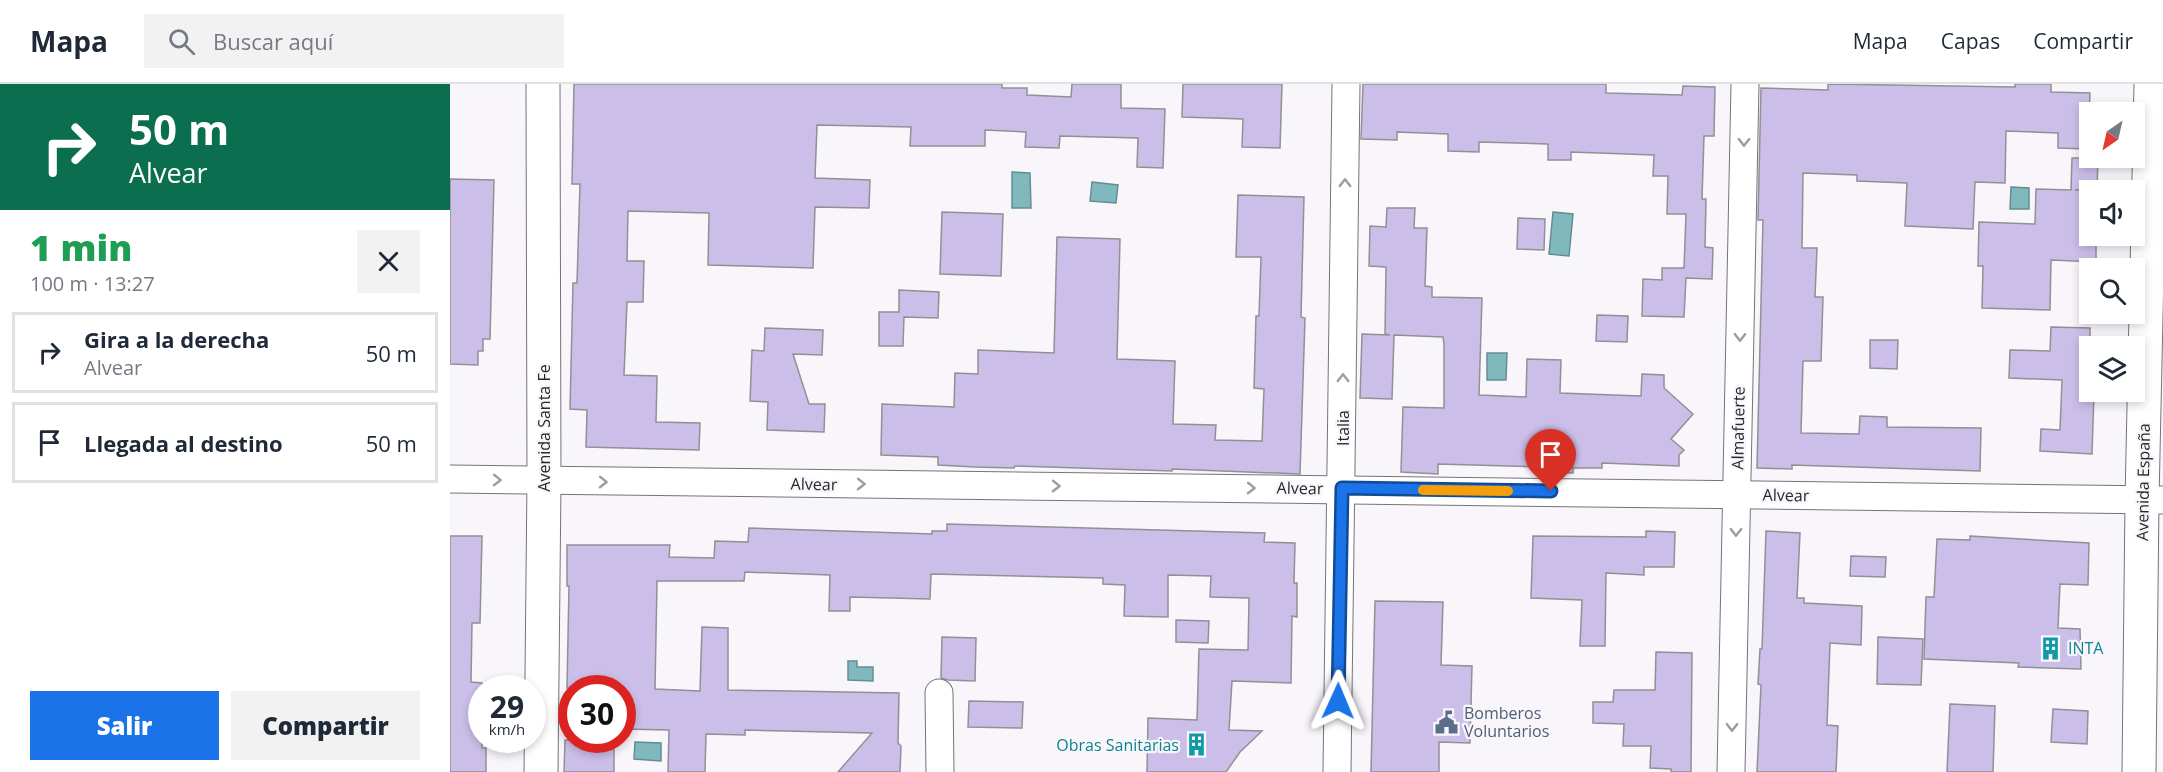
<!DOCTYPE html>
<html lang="es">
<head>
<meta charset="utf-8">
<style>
	:root { --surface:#fff; --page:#f2f2f3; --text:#1f2937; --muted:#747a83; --line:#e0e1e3; --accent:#1a73e8 }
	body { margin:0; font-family:"Open Sans",sans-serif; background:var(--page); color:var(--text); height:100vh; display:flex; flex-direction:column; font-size:22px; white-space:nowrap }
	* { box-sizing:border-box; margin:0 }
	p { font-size:20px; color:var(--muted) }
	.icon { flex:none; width:33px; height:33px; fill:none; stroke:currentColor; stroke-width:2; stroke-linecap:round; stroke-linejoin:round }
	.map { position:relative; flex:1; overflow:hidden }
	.side { display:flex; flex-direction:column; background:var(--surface); width:450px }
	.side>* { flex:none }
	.guide { background:#0b6e4f; color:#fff; overflow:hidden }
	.needle { width:39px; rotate:214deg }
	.tools { position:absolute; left:1629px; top:18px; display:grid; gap:12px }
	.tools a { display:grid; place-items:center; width:66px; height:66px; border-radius:0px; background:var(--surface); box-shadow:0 3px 9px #0003; font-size:30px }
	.speed { position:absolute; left:18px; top:591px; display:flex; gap:12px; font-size:30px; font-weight:700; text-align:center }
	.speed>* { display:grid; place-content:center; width:78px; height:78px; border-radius:50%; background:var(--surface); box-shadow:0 3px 9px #0003; line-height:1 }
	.speed small { font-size:15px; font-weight:400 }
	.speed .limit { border:9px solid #d22; background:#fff; color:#111 }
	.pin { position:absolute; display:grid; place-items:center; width:51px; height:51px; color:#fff; margin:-62px -26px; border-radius:50% 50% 50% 0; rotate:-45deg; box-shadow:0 0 6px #0007 }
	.pin .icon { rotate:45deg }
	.me { position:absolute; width:66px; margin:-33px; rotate:1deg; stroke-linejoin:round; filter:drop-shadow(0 0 4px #0008) }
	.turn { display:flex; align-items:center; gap:21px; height:126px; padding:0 30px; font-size:27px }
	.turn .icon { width:78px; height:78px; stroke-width:2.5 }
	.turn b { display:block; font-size:42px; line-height:51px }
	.round { display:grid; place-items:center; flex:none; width:63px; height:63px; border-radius:0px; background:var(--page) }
	.summary { display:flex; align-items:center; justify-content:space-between; height:102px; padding:0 30px }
	h1 { font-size:36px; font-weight:800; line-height:45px; color:#1e9e55 }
	.primary-button { display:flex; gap:12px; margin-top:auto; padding:12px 30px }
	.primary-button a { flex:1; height:69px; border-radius:0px; background:var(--accent); color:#fff; font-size:24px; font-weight:800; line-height:69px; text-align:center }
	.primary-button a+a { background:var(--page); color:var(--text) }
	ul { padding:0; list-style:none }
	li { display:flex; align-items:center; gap:18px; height:81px; margin:0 12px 9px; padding:0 18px; border:3px solid var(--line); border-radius:0px }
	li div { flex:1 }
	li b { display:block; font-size:22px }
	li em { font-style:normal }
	header { display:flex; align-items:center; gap:36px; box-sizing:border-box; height:84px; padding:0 30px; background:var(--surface); border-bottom:2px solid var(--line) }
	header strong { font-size:28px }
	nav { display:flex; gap:33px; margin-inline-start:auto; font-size:21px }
	.search { width:420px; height:54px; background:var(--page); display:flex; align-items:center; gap:15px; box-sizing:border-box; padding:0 21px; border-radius:0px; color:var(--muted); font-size:22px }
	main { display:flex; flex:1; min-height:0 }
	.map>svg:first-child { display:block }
</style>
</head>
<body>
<header>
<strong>Mapa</strong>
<div class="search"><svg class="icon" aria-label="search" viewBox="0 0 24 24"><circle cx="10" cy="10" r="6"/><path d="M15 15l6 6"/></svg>Buscar aquí</div>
<nav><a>Mapa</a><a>Capas</a><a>Compartir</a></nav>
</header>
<main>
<section class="side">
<div class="guide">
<div class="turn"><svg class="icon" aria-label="right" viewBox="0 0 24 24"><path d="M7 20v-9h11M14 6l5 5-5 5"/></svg><div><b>50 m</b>Alvear</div></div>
</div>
<div class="summary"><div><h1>1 min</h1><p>100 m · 13:27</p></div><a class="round"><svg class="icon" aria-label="close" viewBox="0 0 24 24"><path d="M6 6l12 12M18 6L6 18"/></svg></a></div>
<ul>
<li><svg class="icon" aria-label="right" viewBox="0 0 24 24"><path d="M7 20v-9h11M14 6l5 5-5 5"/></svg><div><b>Gira a la derecha</b><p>Alvear</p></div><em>50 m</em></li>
<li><svg class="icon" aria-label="arrive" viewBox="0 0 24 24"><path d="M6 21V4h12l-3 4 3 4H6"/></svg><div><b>Llegada al destino</b></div><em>50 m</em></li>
</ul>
<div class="primary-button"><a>Salir</a><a>Compartir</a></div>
</section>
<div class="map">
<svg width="1713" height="688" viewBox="0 0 1713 688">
	<rect width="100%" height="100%" fill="#f8f6fb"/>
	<g fill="#7fb9be" stroke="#658d91" stroke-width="1.5">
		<polygon points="562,88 580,89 581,124 562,124"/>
		<polygon points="642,98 668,101 666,119 640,117"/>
		<polygon points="1561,103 1579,104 1579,125 1560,125"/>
		<polygon points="1103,128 1123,130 1119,172 1099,170"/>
		<polygon points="1037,269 1057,269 1056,296 1037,296"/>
		<polygon points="398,577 407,577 407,583 423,583 423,597 398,596"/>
		<polygon points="185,658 211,659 211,677 184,675"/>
	</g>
	<g fill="#cbbfe9" stroke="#919094" stroke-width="1.5">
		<polygon points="124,0 552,0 552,4 577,4 577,11 621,13 622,0 671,0 671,24 715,25 713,84 687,83 688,54 610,52 609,64 575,63 576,48 535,46 535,62 460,62 461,43 367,41 365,94 420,96 419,124 365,123 363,184 258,181 259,129 178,127 177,177 194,177 193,218 177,218 174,291 207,292 206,338 250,339 249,366 136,363 137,326 120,325 123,199 127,199 130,100 122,100"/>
		<polygon points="733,0 832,0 830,64 792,63 793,35 732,33"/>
		<polygon points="913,0 1156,0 1156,9 1232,11 1233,2 1265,3 1264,52 1254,52 1252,115 1256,115 1255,163 1263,164 1262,195 1236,194 1234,233 1192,232 1193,195 1212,196 1212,184 1234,184 1236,130 1217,130 1218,92 1203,92 1204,71 1121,68 1121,76 1098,76 1098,60 1029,58 1029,68 998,67 998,50 947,48 947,56 911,55"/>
		<polygon points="1378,0 1565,3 1565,0 1601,0 1601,8 1640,9 1638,65 1608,64 1608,49 1556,47 1555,99 1525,98 1523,145 1455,142 1457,99 1407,97 1407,91 1353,89 1352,164 1367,164 1365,213 1373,213 1371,277 1353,277 1351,349 1409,350 1410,332 1437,333 1437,343 1531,344 1530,387 1342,381 1342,385 1307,384 1313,136 1308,136 1311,4 1378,6"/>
		<polygon points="1622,74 1648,74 1647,106 1625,106 1640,107 1640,152 1646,152 1646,178 1601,176 1600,226 1532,224 1533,182 1528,182 1529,138 1585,140 1586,105 1621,106"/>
		<polygon points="0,95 44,96 40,255 33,255 33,267 28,267 28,281 0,280"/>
		<polygon points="788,111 854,113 851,233 855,234 850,390 722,385 722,387 565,382 564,384 525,383 488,381 488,373 431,371 432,320 504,323 505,289 528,290 528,266 604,269 607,153 670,155 667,275 725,277 723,340 766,341 765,356 812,357 814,305 804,304 806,232 809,232 811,173 786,173"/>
		<polygon points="937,124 965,124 964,144 977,144 975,202 982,203 982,213 1032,214 1029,311 1076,313 1077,275 1111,276 1110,309 1191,312 1192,290 1214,291 1214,304 1243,330 1221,355 1234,366 1229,371 1229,382 1152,379 1152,384 1123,384 1123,389 1096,388 1096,383 988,380 988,390 951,388 953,323 994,324 994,260 993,253 944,251 942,315 910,314 912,250 940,251 935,250 936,183 919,182 920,142 936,143"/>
		<polygon points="492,128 553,130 551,192 490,190"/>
		<polygon points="1068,134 1095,135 1094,166 1067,165"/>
		<polygon points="449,206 489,208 488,234 454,233 453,262 429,262 429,228 449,228"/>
		<polygon points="1147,231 1178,232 1177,258 1146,257"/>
		<polygon points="1601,243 1640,244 1640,308 1644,308 1642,370 1590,367 1591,345 1610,346 1612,296 1559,294 1560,266 1600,267"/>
		<polygon points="315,244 373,246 372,271 343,270 359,320 375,320 374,348 317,346 318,318 300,317 302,266 314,267"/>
		<polygon points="1420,256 1448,256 1447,285 1420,284"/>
		<polygon points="497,440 815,449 814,458 845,459 844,499 847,499 847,533 842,532 841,599 782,597 779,646 812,647 790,668 776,688 697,688 698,634 747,636 749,565 798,566 799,514 760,513 761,492 718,491 718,533 674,532 675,501 653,500 653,494 481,490 480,515 400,513 400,527 379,527 380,491 295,488 294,497 207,497 205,605 250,607 252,543 278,544 278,606 449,609 448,659 451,662 450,688 388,688 422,649 295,646 295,651 256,650 255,688 218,688 219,646 172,645 172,604 117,604 119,502 117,502 117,461 220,461 219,473 264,474 265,457 298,458 299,444 482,450 482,447 497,447"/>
		<polygon points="1196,447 1225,448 1224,483 1194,483 1194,491 1156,489 1155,562 1130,562 1132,516 1081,514 1083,452 1196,453"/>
		<polygon points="1316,447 1350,449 1347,514 1354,514 1354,519 1412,522 1411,561 1380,559 1377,641 1388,642 1386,688 1307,688 1311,601 1308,600 1310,565 1312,565"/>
		<polygon points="0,452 32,452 30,539 22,539 21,598 32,599 32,664 36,664 36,688 0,688"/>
		<polygon points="1520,452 1639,459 1638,501 1610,500 1608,544 1630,545 1631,585 1568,583 1569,579 1474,575 1476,513 1484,513 1487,455 1520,456"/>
		<polygon points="1401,472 1436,473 1435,493 1400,492"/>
		<polygon points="925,517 993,518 991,581 1022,582 1020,659 989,658 989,688 921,688"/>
		<polygon points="726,536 759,537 758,559 726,558"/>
		<polygon points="492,553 526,554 525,597 498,596 491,594"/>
		<polygon points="1428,553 1473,555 1471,601 1427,600"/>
		<polygon points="1206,568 1242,569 1241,688 1221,688 1221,685 1200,684 1201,662 1173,662 1174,640 1143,639 1143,618 1163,618 1164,606 1205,606"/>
		<polygon points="519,617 573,618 572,644 518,643"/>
		<polygon points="1500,620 1545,622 1543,688 1497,688"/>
		<polygon points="1603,625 1638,627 1637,660 1601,658"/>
		<polygon points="115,656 164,658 164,688 114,688"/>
	</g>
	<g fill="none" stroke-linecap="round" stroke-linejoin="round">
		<defs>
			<g id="minor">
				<polyline points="0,395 1713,416"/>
				<polyline points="489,609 490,688"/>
				<polyline points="887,688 896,0"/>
				<polyline points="1281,688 1295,0"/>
			</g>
			<g id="secondary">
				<polyline points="91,688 94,397 93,0"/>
				<polyline points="1689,688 1692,416 1701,0"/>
			</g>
		</defs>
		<use href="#minor" stroke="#757378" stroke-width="29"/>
		<use href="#secondary" stroke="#757378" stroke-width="35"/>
		<use href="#minor" stroke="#fff" stroke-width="27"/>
		<use href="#secondary" stroke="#fff" stroke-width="33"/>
	</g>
	<defs><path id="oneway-chevron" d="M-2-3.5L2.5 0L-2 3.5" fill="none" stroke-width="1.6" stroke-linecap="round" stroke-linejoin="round" transform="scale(1.5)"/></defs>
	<g stroke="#9e9d9e">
		<use href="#oneway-chevron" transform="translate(1294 58) rotate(91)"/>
		<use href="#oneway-chevron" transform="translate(895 99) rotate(-90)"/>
		<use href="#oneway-chevron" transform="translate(1290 253) rotate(91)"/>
		<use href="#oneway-chevron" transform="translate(893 294) rotate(-90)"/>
		<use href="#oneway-chevron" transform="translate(47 396) rotate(1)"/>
		<use href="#oneway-chevron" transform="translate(153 398) rotate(1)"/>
		<use href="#oneway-chevron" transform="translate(411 400) rotate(1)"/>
		<use href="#oneway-chevron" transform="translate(606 402) rotate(1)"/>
		<use href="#oneway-chevron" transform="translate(801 404) rotate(1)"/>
		<use href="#oneway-chevron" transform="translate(1286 448) rotate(91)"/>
		<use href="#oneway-chevron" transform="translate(1282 643) rotate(91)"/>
	</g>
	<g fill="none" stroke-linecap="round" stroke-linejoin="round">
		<defs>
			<polyline id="route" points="888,617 892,404 1101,407"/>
		</defs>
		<use href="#route" stroke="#114b97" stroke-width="15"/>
		<use href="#route" stroke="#1a73e8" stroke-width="10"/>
		<polyline stroke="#f59e0b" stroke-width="10" points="973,406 1058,407"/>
	</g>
	<defs>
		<symbol id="building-bare" viewBox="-9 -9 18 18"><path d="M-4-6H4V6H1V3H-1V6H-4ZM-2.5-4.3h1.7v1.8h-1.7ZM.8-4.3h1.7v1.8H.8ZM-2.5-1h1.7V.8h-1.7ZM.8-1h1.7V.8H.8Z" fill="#0f9aa8" stroke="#f8f6fb" stroke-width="2.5" paint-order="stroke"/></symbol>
		<symbol id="civic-bare" viewBox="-9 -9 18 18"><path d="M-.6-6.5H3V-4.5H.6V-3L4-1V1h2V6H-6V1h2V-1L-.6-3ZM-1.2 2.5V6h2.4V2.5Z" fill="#5c6f8a" stroke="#f8f6fb" stroke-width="2.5" paint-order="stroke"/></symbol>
	</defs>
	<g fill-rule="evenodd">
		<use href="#building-bare" x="1584" y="548" width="33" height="33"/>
		<use href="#civic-bare" x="980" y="622" width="33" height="33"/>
		<use href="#building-bare" x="730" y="644" width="33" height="33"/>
	</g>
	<g text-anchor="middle" stroke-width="4.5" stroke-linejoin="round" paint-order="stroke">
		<g font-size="16" fill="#272628" stroke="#f8f6fb">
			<text transform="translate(94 344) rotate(-90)" y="6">Avenida Santa Fe</text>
			<text transform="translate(893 344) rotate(-90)" y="6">Italia</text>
			<text transform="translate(1288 344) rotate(-89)" y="6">Almafuerte</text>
			<text transform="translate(1693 398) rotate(-89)" y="6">Avenida España</text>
			<text transform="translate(364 400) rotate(1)" y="6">Alvear</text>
			<text transform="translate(850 404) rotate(1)" y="6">Alvear</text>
			<text transform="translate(1336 411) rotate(1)" y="6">Alvear</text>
		</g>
		<g font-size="16" fill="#0d838f" stroke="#f8f6fb" text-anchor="start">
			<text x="1618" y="570">INTA</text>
			<text x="729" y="667" text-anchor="end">Obras Sanitarias</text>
		</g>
		<g font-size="16" fill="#4e5e75" stroke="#f8f6fb" text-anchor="start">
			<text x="1014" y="635">Bomberos<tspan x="1014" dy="18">Voluntarios</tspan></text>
		</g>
	</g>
</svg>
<div class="tools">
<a><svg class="needle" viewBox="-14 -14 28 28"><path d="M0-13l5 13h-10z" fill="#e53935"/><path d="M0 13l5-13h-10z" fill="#747a83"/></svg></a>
<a><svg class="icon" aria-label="sound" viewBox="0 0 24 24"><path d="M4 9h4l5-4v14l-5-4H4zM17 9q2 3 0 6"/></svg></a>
<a><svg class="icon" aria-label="search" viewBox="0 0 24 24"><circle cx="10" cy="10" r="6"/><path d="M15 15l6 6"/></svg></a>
<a><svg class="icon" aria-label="layers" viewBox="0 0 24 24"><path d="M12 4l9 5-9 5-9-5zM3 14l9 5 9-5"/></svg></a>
</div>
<div class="speed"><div>29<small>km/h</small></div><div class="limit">30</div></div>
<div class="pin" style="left:1101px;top:407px;background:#d93025"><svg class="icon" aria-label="arrive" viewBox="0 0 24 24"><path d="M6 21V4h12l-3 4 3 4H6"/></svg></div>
<svg class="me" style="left:888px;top:617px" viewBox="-20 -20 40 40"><path d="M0-17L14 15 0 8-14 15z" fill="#1a73e8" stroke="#fff" stroke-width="4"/></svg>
</div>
</main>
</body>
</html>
